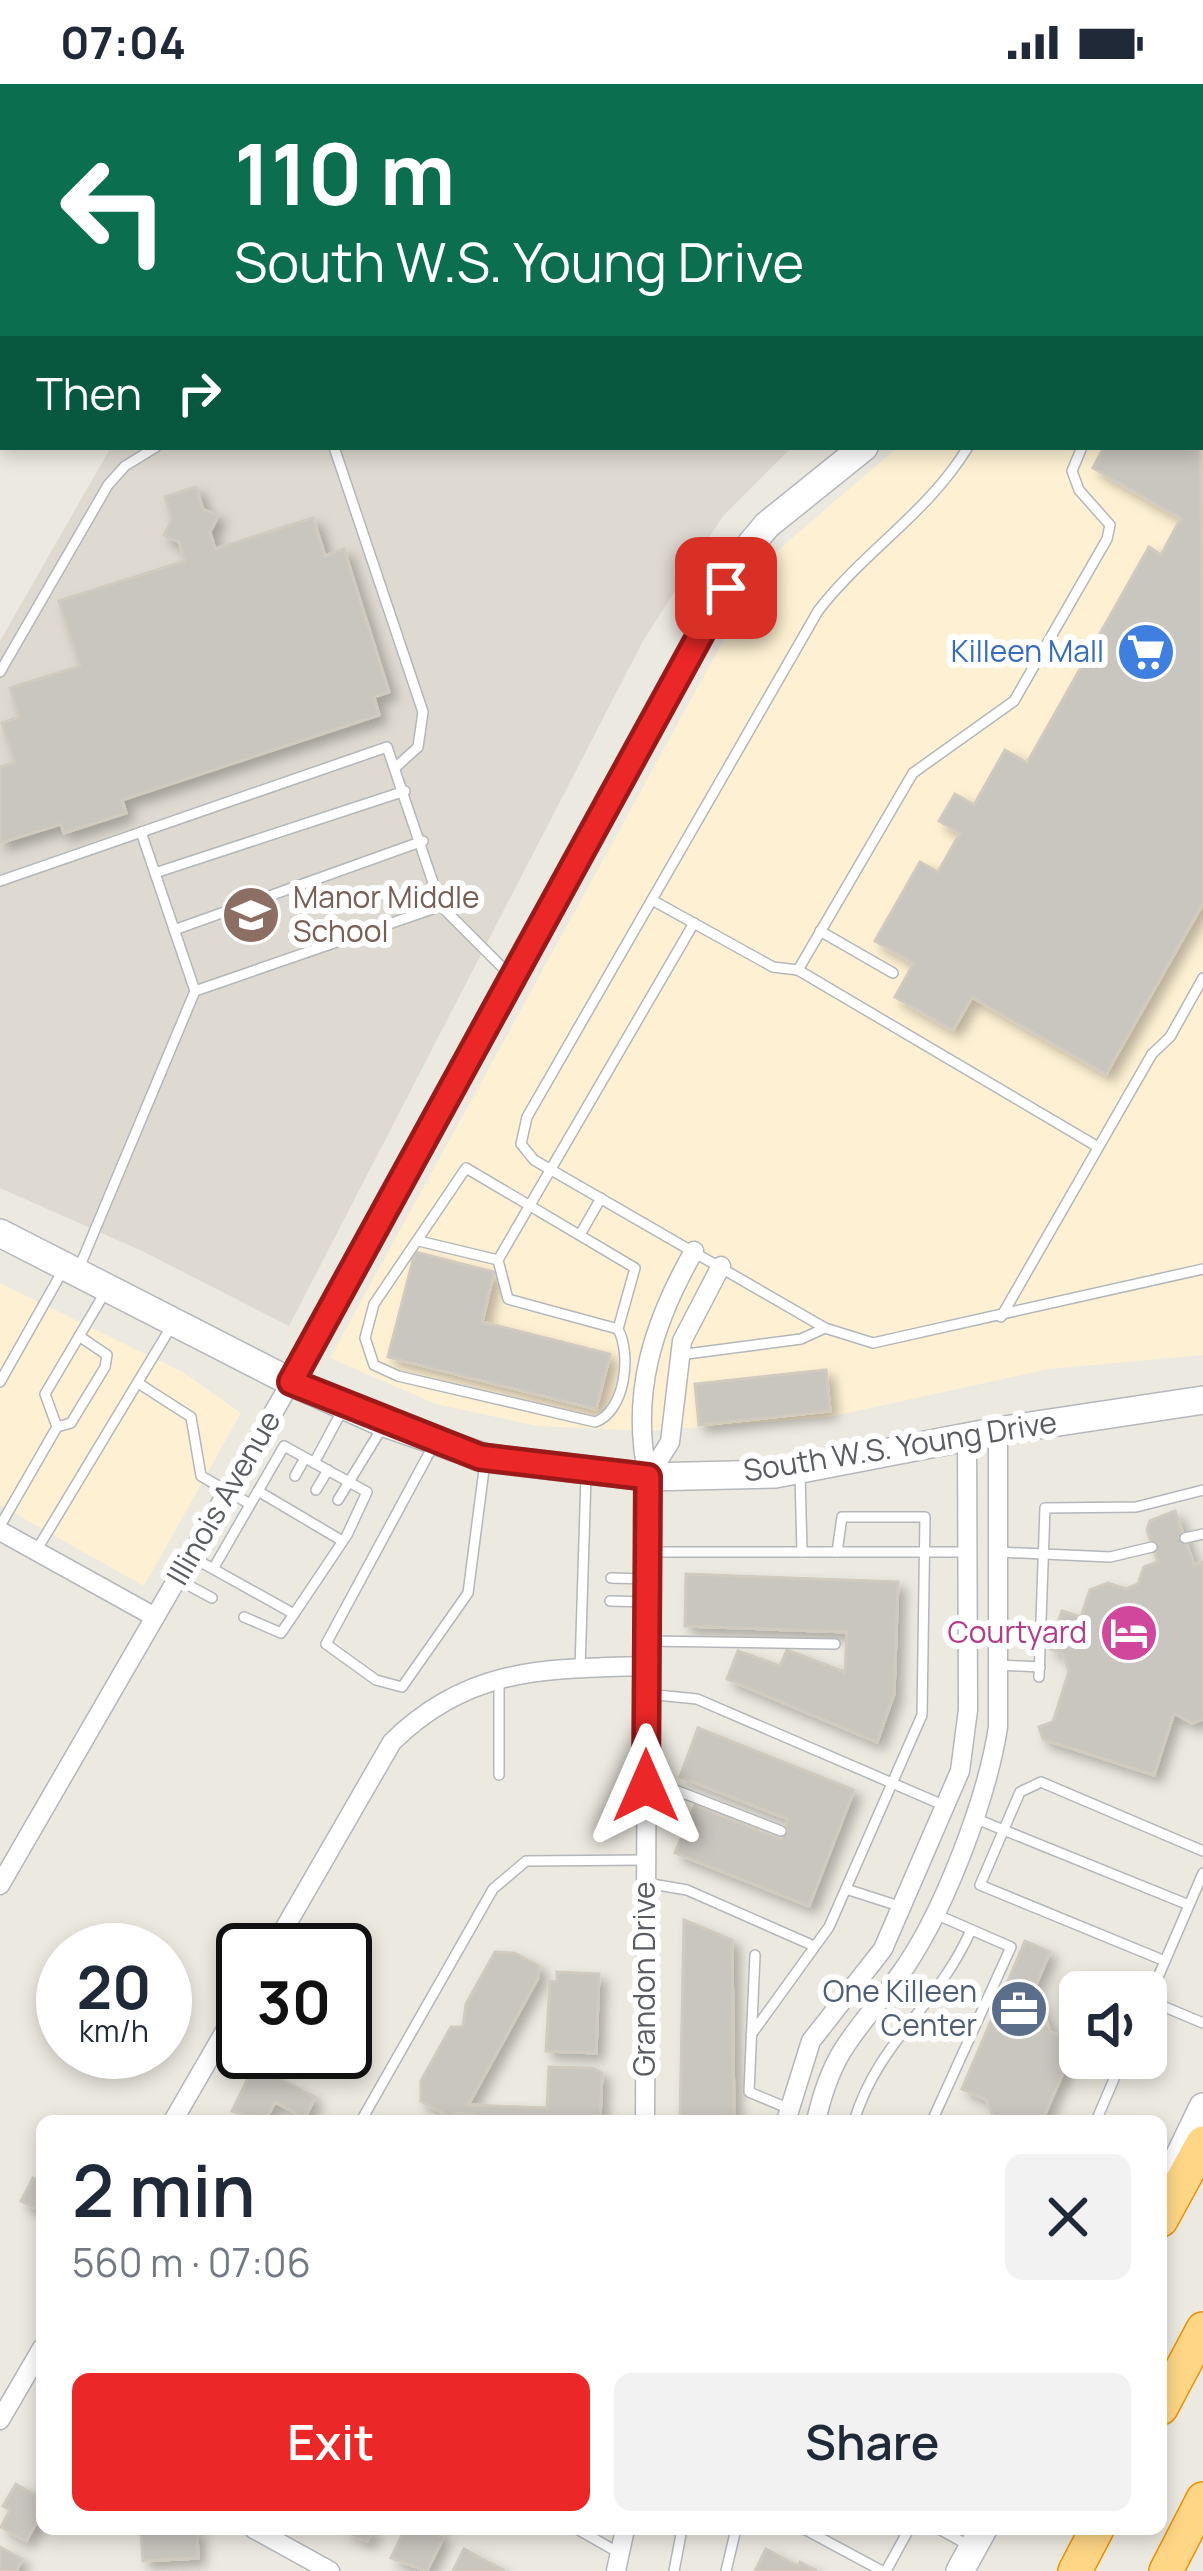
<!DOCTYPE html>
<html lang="en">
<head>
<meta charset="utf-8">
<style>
	:root { --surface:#fff; --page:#f2f2f3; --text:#1f2937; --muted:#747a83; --accent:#eb2827 }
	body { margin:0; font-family:Manrope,sans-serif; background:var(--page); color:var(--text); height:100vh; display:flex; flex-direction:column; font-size:45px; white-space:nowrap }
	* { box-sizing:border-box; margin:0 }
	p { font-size:39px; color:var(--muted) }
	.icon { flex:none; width:66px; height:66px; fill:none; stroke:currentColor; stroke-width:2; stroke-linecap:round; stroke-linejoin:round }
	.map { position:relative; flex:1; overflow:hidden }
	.sheet { position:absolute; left:36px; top:2031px; width:1131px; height:420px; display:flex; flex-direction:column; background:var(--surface); border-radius:18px; box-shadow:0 6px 18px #0003 }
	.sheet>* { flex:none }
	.guide { position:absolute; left:0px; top:0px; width:1203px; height:366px; box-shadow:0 6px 18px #0003; background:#0b6e4f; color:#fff; overflow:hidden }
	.tools { position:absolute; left:1059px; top:1887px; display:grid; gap:24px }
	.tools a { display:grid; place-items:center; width:108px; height:108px; border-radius:18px; background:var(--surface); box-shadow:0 6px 18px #0003; font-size:60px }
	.speed { position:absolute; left:36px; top:1839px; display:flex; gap:24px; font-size:60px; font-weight:700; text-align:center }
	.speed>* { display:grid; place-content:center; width:156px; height:156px; border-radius:50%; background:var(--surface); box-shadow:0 6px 18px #0003; line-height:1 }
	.speed small { font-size:30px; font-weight:400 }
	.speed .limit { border:6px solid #111; border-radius:18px; background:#fff; color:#111 }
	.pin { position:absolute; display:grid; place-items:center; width:102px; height:102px; color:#fff; margin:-51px; border-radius:24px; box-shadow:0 6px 18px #0006 }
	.me { position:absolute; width:132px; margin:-66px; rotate:0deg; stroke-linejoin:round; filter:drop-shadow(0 0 9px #0008) }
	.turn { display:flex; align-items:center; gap:42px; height:252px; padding:0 36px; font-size:54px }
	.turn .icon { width:156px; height:156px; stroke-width:2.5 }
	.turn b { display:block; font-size:84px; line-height:102px }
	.then { display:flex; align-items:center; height:114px; padding:0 36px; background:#0003; gap:24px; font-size:45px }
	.round { display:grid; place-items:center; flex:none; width:126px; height:126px; border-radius:18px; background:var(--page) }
	.summary { display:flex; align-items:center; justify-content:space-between; height:204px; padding:0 36px }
	h1 { font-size:72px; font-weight:600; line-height:90px }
	.button { display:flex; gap:24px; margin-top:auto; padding:24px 36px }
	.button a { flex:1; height:138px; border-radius:18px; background:var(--accent); color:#fff; font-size:48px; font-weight:600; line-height:138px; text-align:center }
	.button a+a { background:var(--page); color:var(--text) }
	.status { display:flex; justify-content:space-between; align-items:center; height:84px; padding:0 60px; background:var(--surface); direction:ltr }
	.status svg { height:33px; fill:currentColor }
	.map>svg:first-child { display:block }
</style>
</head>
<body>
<div class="status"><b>07:04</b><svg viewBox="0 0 49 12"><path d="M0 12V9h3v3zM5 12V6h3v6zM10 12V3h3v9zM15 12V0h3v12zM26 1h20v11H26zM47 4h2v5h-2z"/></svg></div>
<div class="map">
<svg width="1203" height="2487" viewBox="0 0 1203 2487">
	<defs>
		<filter id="shadow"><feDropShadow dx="7" dy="7" stdDeviation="6" flood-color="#0004"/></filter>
	</defs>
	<rect width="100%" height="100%" fill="#ece9e0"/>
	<g fill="#fef1d3">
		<polygon points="1109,0 1203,0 1203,1271 1049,1285 829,1333 651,1347 537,1342 436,1320 330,1274 768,475 898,363 1200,363 1200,3"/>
		<polygon points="0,1199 184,1289 241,1329 144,1502 0,1421"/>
	</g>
	<polygon fill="#dedad1" points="111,363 792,363 723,432 643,557 289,1242 142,1167 0,1104 0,557"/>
	<g fill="#c9c5bf" stroke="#d1cabe" stroke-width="3" filter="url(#shadow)">
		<polygon points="1200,241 1203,819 1106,990 972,913 953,946 895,913 914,879 875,857 920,778 938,788 960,749 939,737 955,710 974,721 1005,666 1027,679 1149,463 1161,471 1181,434 1093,384 1104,363 1200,363"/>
		<polygon points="196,403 203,425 218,432 210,448 215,465 313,434 325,472 344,465 389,608 374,613 379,631 122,716 126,729 64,749 61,740 0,759 0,683 15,679 2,639 19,633 10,604 80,582 59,517 185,477 179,458 164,451 172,435 165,413"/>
		<polygon points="415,1168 494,1188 482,1238 610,1270 596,1325 388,1273"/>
		<polygon points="826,1286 830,1327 699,1341 695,1300"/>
		<polygon points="1175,1427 1194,1481 1203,1478 1203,1635 1192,1639 1174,1629 1154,1691 1043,1655 1039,1643 1053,1638 1069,1587 1062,1568 1050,1565 1062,1527 1081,1533 1090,1506 1108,1499 1126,1505 1138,1500 1144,1483 1158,1478 1147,1446 1150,1437"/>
		<polygon points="686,1490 898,1498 894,1610 877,1658 727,1595 738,1567 780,1582 787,1566 845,1588 847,1548 685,1542"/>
		<polygon points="698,1644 854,1706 809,1822 675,1769 695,1721 781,1755 788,1735 680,1693"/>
		<polygon points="684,1836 732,1856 734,2037 680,2037"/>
		<polygon points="1025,1857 1050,1868 1035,1903 1050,1948 1076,1959 1042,2037 995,2037 986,2015 962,2005"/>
		<polygon points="495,1868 514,1869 539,1882 538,1894 468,2021 547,2024 549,1983 592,1984 602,1989 600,2037 472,2037 472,2030 455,2029 452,2034 421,2017 421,1997 451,1943 463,1943 466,1920"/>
		<polygon points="557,1888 599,1890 596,1969 546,1967 550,1897 557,1898"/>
		<polygon points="254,1982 315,2013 305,2034 275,2018 265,2037 232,2027"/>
		<polygon points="42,2093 42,2127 21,2117 33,2094 40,2098"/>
		<polygon points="16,2400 42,2415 42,2428 26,2457 1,2443 10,2426 3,2422"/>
		<polygon points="141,2445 197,2445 198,2474 143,2477"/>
		<polygon points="342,2445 373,2445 367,2457"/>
		<polygon points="405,2445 438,2445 436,2451 443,2454 427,2487 391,2474"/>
		<polygon points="0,2463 22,2475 16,2487 0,2487"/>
		<polygon points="464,2465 505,2487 453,2487"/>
		<polygon points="766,2465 798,2482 800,2478 817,2487 755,2487"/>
	</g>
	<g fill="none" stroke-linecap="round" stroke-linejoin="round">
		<defs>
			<g id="lane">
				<polyline points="1144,3 1145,0"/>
				<polyline points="1200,187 1203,184"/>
				<polyline points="334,363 423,628 418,663 396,683"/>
				<path d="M968 363C928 429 864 467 818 527L527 1033 521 1060 534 1076 825 1244 873 1259 1203 1185"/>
				<polyline points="0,588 108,401 125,382 156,363"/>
				<polyline points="155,789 405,707"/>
				<polyline points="0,797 387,663 441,822 508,889"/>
				<polyline points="652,816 773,883 798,886 1098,1063"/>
				<polyline points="174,846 423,757"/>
				<polyline points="820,847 893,889"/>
				<polyline points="798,886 913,689 1014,617 1107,455 1110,441 1079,406 1072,387 1082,363"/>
				<polyline points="195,907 441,822"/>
				<polyline points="581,1149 601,1114"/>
				<polyline points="419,1157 498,1176"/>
				<polyline points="79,1184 195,907 141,748"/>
				<polyline points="1001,1233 1152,970 1170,953 1203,894"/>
				<path d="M618 1245C632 1271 625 1328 595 1338L398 1292 374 1281 365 1254 374 1220 466 1084 635 1184 618 1245 508 1215 498 1176 694 839"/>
				<polyline points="679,1271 801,1255 825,1244"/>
				<polyline points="0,1298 62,1188"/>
				<polyline points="138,1299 191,1333 201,1392 250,1420"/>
				<polyline points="57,1343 71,1339 105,1283 107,1271 79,1252"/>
				<polyline points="433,1362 326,1560 376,1596 402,1603 468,1509 485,1378"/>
				<polyline points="314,1379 343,1325"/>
				<polyline points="800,1390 802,1468"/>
				<polyline points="295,1392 305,1374"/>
				<polyline points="316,1406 328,1386"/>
				<polyline points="258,1407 339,1455"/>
				<polyline points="338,1416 382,1344"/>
				<polyline points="0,1442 57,1343 45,1310 107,1205"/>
				<polyline points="1185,1454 1203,1450"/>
				<polyline points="36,1467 171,1243"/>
				<polyline points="648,1468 967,1468"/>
				<polyline points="998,1468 1110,1473 1152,1463"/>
				<polyline points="190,1472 294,1530 347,1451 367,1408 284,1362 213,1485"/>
				<polyline points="611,1494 648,1495"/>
				<polyline points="177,1495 212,1514"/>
				<polyline points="610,1517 648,1518"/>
				<polyline points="244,1533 281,1549 294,1530"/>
				<polyline points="648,1557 835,1560"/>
				<polyline points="998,1581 1040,1583"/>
				<polyline points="580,1585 586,1392"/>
				<polyline points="1039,1593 1045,1424 1136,1423 1203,1406"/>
				<polyline points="499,1597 499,1691"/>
				<polyline points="647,1610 697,1615 943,1721"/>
				<polyline points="646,1703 670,1704 781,1747"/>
				<polyline points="974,1734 1189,1821"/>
				<polyline points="646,1799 687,1806 814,1862"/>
				<polyline points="846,1805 902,1823"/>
				<polyline points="755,1871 749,2008 790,2025"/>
				<polyline points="1165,1877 980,1801 1020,1708 1041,1698 1203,1767"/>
				<polyline points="1148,1916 1203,1939"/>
				<polyline points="1146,1921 1203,1789"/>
				<polyline points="751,1951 829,1843 922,1631 925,1433 842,1433 837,1468"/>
				<polyline points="361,2037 493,1805 526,1777 646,1776"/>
				<path d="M854 2037C879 1956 937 1923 971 1846"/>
				<polyline points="932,2037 1011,1863 933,1829"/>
				<polyline points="1096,2037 1123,1974"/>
				<polyline points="577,2445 621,2470"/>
				<polyline points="804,2445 882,2487"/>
				<polyline points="939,2445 968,2461"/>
				<polyline points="674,2487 682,2445"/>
				<polyline points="726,2487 736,2445"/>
				<polyline points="886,2487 909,2445"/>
			</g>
			<g id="street">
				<polyline points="1007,0 1012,3"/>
				<polyline points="807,3 807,0"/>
				<polyline points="0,4 3,5"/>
				<polyline points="0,301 3,296"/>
				<polyline points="648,1393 670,1358 682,1257 721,1182"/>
				<polyline points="0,1447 155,1533"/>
				<polyline points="0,1801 291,1298"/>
				<path d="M272 1866 392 1658C469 1582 546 1585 647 1582"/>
				<polyline points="173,2037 243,1916"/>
				<path d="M645 2037 648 1393C630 1310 653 1239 694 1167"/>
				<polyline points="786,2037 811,1957 883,1865 960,1687 968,1626 967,1352"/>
				<path d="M816 2037C833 1963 855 1951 898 1893 942 1834 987 1715 998 1643V1347"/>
				<polyline points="0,2336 42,2264"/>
				<polyline points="254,2445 330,2487"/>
				<polyline points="616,2487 625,2445"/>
			</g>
			<g id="secondary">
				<polyline points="1070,3 1072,0"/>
				<polyline points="0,1149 291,1298 379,1337 486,1374 648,1393 775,1390 998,1347 1203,1316"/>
				<polyline points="291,1298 747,465 767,441 864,363"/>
				<polyline points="1176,2079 1203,2023"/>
				<polyline points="960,2487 983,2445"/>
			</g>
			<g id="highway">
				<polyline points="1161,2136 1203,2059"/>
				<polyline points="1161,2324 1203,2245"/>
				<polyline points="1075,2487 1097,2445"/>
				<polyline points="1166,2487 1203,2415"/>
			</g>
		</defs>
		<use href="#lane" stroke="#b3b7bb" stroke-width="12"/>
		<use href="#street" stroke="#b3b7bb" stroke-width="21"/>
		<use href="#secondary" stroke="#b4b8bd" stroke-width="30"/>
		<use href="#highway" stroke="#ec9100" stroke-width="36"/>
		<use href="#lane" stroke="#fff" stroke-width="9"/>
		<use href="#street" stroke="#fff" stroke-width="18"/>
		<use href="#secondary" stroke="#fff" stroke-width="27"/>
		<use href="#highway" stroke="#fed685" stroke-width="33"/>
	</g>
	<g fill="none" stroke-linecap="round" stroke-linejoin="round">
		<defs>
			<polyline id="route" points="646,1702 648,1393 480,1373 291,1298 726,504"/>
		</defs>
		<use href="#route" stroke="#991a19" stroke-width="30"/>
		<use href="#route" stroke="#eb2827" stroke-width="21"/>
	</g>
	<defs>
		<symbol id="supermarket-disc" viewBox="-11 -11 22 22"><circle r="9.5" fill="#3f7fe0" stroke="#fff"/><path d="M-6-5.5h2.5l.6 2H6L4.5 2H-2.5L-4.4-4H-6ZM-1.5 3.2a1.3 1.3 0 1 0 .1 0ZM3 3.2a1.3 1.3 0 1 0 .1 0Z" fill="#fff"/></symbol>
		<symbol id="school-disc" viewBox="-11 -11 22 22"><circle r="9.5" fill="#8d6e63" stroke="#fff"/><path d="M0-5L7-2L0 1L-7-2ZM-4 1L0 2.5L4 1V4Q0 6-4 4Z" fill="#fff"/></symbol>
		<symbol id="hotel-disc" viewBox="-11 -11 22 22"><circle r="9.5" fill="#d1479c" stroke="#fff"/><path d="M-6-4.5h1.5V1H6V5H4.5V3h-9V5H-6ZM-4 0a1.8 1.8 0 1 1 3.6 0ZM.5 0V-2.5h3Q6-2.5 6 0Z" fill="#fff"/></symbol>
		<symbol id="office-disc" viewBox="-11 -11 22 22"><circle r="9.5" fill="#5c6f8a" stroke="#fff"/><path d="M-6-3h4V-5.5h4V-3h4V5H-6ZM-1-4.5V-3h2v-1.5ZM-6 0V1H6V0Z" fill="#fff"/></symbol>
	</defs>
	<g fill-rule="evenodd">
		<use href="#supermarket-disc" x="1113" y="535" width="66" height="66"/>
		<use href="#school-disc" x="218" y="798" width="66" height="66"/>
		<use href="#hotel-disc" x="1096" y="1516" width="66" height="66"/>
		<use href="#office-disc" x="986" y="1892" width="66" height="66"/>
	</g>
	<g text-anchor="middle" stroke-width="12" stroke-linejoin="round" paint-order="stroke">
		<g font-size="30" fill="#366cbe" stroke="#fff" text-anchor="end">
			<text x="1104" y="578">Killeen Mall</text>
		</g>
		<g font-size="30" fill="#785e54" stroke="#fff" text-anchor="start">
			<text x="293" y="824">Manor Middle<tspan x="293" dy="34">School</tspan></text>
		</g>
		<g font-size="30" fill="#595d61" stroke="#fff">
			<text transform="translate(900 1363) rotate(-9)" y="10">South W.S. Young Drive</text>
			<text transform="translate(224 1414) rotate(-60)" y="10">Illinois Avenue</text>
			<text transform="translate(645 1895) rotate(-90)" y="10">Grandon Drive</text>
		</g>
		<g font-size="30" fill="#b23c85" stroke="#fff" text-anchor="end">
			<text x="1087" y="1559">Courtyard</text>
		</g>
		<g font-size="30" fill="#4e5e75" stroke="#fff" text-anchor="end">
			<text x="977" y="1918">One Killeen<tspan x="977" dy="34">Center</tspan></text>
		</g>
	</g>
</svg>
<div class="tools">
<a><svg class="icon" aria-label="sound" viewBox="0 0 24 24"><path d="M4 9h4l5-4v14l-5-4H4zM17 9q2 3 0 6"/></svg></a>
</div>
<div class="speed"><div>20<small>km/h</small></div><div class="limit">30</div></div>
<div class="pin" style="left:726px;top:504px;background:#d93025"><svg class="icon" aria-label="arrive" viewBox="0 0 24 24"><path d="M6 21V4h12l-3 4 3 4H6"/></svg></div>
<svg class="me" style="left:646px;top:1702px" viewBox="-20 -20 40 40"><path d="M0-17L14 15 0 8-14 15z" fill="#eb2827" stroke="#fff" stroke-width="4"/></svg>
<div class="guide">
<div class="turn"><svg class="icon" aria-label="left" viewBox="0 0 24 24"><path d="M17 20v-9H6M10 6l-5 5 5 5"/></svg><div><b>110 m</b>South W.S. Young Drive</div></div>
<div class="then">Then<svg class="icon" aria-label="right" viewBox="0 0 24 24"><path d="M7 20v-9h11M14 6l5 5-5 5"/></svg></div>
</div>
<section class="sheet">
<div class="summary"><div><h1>2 min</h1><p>560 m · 07:06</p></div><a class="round"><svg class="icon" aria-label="close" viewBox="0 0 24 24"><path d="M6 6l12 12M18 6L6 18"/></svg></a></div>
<div class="button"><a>Exit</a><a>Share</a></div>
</section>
</div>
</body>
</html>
